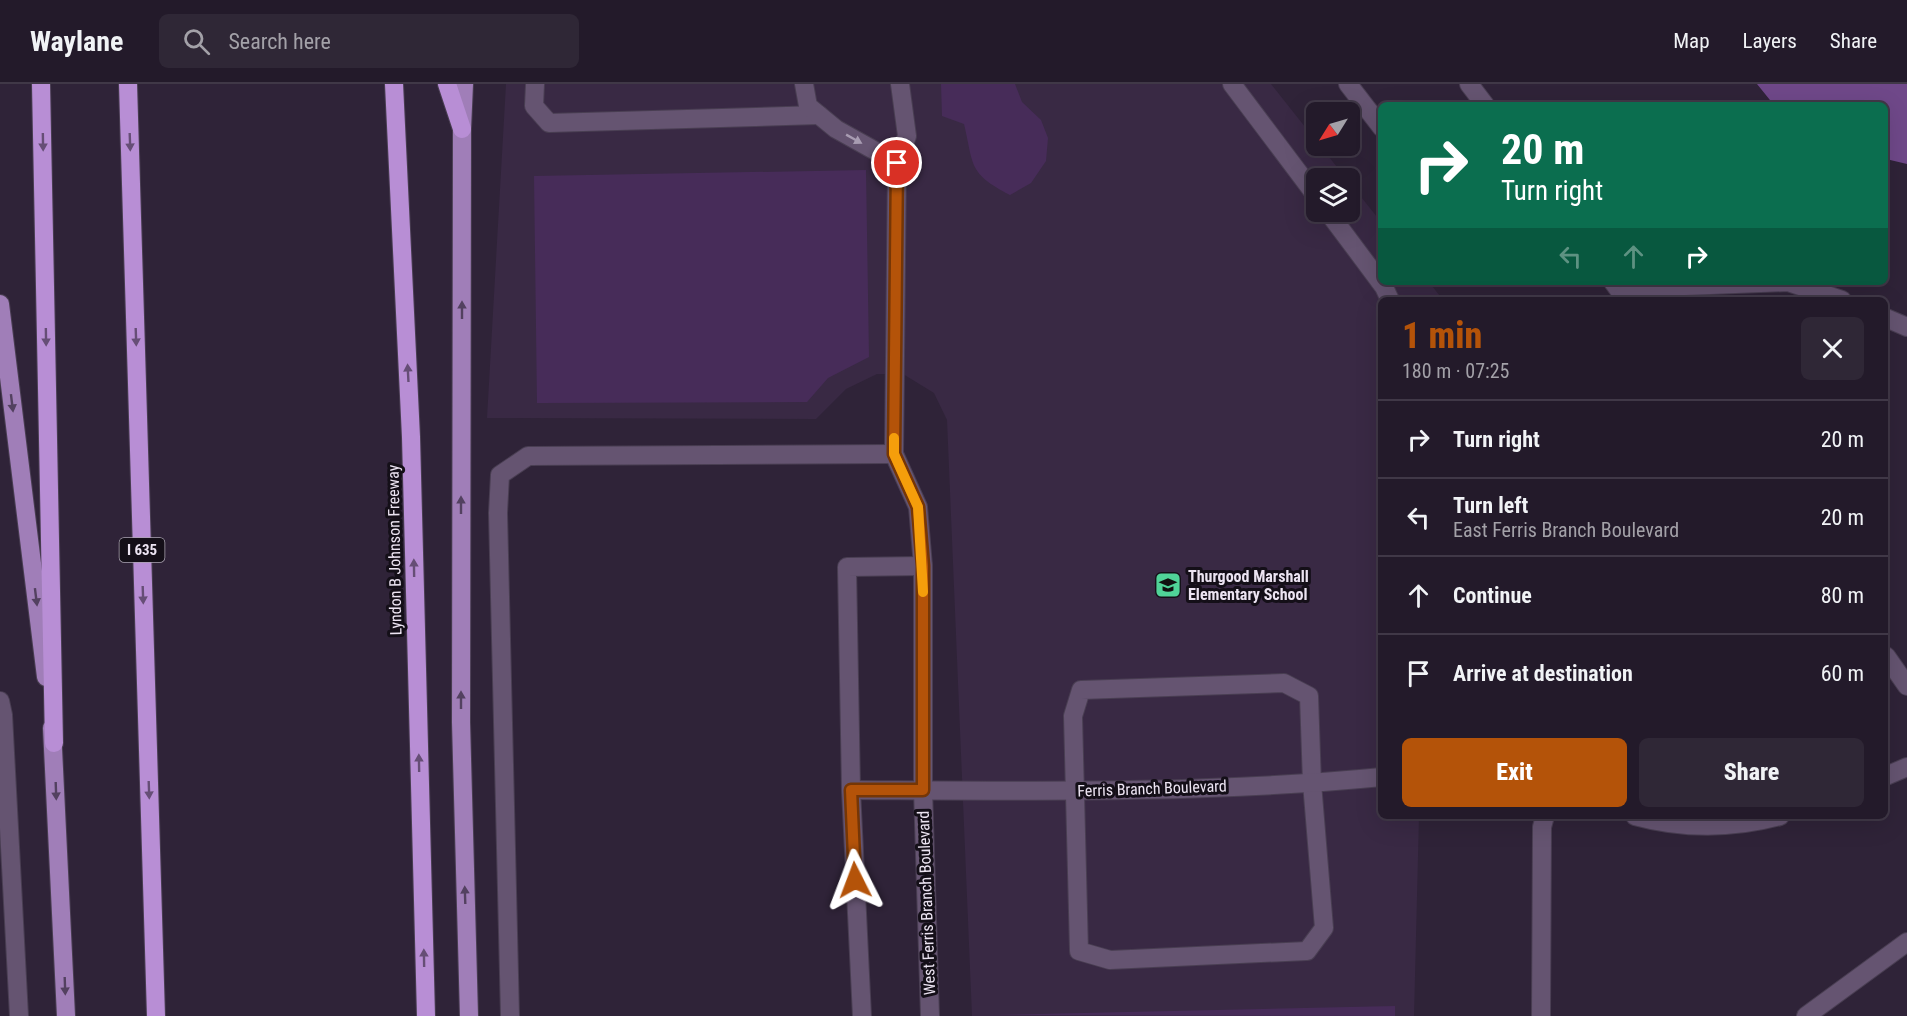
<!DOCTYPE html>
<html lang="en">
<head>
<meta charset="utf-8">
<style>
	:root { --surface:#231a2a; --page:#2f2736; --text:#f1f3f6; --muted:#a3a1a8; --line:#403847; --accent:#b45309 }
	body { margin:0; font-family:"Roboto Condensed",sans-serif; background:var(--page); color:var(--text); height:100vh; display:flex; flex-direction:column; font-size:22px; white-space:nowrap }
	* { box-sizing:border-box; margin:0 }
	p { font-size:20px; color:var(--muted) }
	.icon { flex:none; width:33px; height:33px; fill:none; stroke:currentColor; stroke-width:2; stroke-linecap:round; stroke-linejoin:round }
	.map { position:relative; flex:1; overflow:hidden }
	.panel { position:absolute; left:1378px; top:213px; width:510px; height:522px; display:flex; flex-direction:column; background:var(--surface); border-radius:9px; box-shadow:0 6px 24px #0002,0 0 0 2px var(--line) }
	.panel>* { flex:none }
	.guide { position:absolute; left:1378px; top:18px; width:510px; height:183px; border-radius:9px; box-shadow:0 6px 24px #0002,0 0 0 2px var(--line); background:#0b6e4f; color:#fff; overflow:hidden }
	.needle { width:39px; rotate:233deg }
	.buttons { position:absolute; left:1306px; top:18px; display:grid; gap:12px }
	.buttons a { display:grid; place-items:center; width:54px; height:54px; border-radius:9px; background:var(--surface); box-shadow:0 6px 24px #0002,0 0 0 2px var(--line); font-size:30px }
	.pin { position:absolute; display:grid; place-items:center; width:51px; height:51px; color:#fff; margin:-26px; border:3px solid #fff; border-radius:50%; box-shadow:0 2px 6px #0007 }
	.me { position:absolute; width:66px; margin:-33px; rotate:357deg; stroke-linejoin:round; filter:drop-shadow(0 0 4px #0008) }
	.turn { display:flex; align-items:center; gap:21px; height:126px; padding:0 24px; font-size:27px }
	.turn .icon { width:78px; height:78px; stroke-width:2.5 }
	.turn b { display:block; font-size:42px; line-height:51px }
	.lanes { display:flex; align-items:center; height:57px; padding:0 24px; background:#0003; justify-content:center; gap:30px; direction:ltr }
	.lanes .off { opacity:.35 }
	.round { display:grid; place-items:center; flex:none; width:63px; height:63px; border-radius:9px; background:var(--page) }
	.summary { display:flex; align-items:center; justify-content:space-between; height:102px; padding:0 24px }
	h1 { font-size:36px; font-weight:800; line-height:45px; color:var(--accent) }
	.action { display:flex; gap:12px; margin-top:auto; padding:12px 24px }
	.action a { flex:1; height:69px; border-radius:9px; background:var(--accent); color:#fff; font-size:24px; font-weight:800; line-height:69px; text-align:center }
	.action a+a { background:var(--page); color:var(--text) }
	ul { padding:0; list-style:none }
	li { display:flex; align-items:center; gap:18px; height:78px; padding:0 24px; border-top:2px solid var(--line) }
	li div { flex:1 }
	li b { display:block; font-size:22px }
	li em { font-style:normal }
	header { display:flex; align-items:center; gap:36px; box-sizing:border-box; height:84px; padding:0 30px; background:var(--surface); border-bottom:2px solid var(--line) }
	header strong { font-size:28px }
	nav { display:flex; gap:33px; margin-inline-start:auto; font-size:21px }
	.search { width:420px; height:54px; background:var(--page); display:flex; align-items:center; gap:15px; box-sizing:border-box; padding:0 21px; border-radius:9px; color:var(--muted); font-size:22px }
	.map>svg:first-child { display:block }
</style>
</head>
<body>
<header>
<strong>Waylane</strong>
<div class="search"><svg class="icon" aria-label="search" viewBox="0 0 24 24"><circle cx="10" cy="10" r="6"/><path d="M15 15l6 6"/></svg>Search here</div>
<nav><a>Map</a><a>Layers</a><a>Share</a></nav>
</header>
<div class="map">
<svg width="1907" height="932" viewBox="0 0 1907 932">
	<rect width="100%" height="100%" fill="#2f2338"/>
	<polygon fill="#392944" points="506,0 1271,0 1317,58 1317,62 1320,62 1346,94 1317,94 1317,128 1350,128 1350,99 1381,138 1382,198 1429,198 1443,216 1382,216 1382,732 1419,732 1414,932 972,932 947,336 934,309 903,290 877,290 846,305 816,335 487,334"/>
	<g fill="#472c59">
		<path d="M941 0H1015L1022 18 1041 36 1048 54 1046 77 1031 99 1010 111C968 89 974 82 964 40L942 32Z"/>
		<polygon points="866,86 869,273 828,294 807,318 537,319 534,92"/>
		<polygon points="1395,922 1395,932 992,931"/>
	</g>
	<polygon fill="#6f4889" points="1757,0 1907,0 1907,80 1886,75 1886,21 1774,21"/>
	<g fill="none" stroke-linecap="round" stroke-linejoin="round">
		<defs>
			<g id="minor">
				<polyline points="535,0 534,22 549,39 819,31"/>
				<polyline points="804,0 808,22 836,45 897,79"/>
				<polyline points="900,0 907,52 897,79 894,370 918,423 923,482 923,706 930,932"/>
				<polyline points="1232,0 1317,113"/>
				<polyline points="1348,0 1382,44"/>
				<polyline points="1469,0 1485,21"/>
				<polyline points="1328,128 1384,203 1390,216"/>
				<polyline points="1613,198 1626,216"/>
				<polyline points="1623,212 1660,203 1788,198 1842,216"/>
				<polyline points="1886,234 1907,243"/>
				<polyline points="1886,572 1907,602"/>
				<polygon points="1284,599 1309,612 1312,699 1324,844 1307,867 1110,876 1079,867 1073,632 1081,606"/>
				<polyline points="0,617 3,631 19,932"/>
				<polyline points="1886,692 1907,683"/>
				<path d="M851 706C1027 707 1206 710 1382 693"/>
				<path d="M1635 732C1682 745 1733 745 1780 732"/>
				<polyline points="510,932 498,429 500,391 528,372 894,370"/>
				<polyline points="862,932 851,706 847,483 923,482"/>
				<polyline points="1541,932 1542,743 1545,732"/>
				<polyline points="1806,932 1907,858"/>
			</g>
			<g id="major">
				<polyline points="464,0 462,45 461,638 469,932"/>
				<polyline points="0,220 46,593"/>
				<polyline points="52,644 66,932"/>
			</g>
			<g id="highway">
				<polyline points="41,0 54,659"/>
				<polyline points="128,0 156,932"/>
				<polyline points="394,0 411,353 426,932"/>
				<polyline points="447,0 462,45"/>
			</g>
		</defs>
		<use href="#minor" stroke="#493e52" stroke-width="20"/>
		<use href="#major" stroke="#493e52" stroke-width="20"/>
		<use href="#highway" stroke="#493e52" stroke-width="20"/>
		<use href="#minor" stroke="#655471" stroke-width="18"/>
		<use href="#major" stroke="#a07eb8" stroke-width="18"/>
		<use href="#highway" stroke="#b88ed5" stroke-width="18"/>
	</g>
	<defs><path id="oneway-solid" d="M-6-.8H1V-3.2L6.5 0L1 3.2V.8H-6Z" transform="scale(1.5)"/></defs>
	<use fill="#a89cb2" href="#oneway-solid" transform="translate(854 55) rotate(29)"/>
	<g fill="#664e76">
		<use href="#oneway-solid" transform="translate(43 58) rotate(89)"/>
		<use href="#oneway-solid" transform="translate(130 58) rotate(88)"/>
		<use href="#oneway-solid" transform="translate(46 253) rotate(89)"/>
		<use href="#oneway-solid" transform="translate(136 253) rotate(88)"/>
		<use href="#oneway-solid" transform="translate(408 289) rotate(-93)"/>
		<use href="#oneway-solid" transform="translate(414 484) rotate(-91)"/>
		<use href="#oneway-solid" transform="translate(143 511) rotate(88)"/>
		<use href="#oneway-solid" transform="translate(419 679) rotate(-91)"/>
		<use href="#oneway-solid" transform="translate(149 706) rotate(88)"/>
		<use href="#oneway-solid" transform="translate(424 874) rotate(-91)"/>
	</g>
	<g fill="#534160">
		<use href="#oneway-solid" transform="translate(462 226) rotate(-90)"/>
		<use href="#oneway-solid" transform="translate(12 319) rotate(83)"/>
		<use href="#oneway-solid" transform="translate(461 421) rotate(-90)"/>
		<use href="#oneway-solid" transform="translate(36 513) rotate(83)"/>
		<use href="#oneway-solid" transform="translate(461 616) rotate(-90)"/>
		<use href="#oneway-solid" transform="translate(56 707) rotate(88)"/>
		<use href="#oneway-solid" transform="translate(465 811) rotate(-92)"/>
		<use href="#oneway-solid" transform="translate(65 902) rotate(88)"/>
	</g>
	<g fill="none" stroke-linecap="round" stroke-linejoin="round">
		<defs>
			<polyline id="route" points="855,796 851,706 923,706 923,482 918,423 894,370 897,79"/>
		</defs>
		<use href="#route" stroke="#753606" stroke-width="15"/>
		<use href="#route" stroke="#b45309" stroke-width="10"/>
		<polyline stroke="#f59e0b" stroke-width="10" points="894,354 894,370 918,423 923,508"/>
	</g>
	<defs>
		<symbol id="school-square" viewBox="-11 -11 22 22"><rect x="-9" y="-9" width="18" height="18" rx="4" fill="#50d398" stroke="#140f18"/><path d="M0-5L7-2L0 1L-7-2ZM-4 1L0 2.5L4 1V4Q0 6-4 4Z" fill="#111"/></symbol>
	</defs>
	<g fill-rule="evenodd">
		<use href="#school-square" x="1153" y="486" width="30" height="30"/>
	</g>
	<g text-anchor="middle" stroke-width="6" stroke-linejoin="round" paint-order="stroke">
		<rect fill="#140f18" stroke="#aba4b1" stroke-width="1.5" x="119.5" y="454" width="45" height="24" rx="4.5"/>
		<g font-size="15" font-weight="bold" fill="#ece4f2">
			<text x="142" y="471">I 635</text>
		</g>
		<g font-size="16" fill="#ece4f2" stroke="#140f18">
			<text transform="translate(394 466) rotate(-91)" y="6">Lyndon B Johnson Freeway</text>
			<text transform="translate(1152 704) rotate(-2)" y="6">Ferris Branch Boulevard</text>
			<text transform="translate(926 819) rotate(-92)" y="6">West Ferris Branch Boulevard</text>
		</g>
		<g font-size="16" font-weight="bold" fill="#ece4f2" stroke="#140f18" text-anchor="start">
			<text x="1188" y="498">Thurgood Marshall<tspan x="1188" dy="18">Elementary School</tspan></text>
		</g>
	</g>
</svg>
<div class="buttons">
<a><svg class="needle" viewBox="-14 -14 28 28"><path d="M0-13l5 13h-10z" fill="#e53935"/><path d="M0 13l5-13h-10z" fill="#a3a1a8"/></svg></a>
<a><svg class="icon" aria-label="layers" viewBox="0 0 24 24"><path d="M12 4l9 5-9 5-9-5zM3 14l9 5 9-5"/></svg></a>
</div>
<div class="pin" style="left:897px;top:79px;background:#d93025"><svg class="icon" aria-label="arrive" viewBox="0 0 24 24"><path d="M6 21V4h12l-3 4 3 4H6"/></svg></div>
<svg class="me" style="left:855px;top:796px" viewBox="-20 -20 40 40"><path d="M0-17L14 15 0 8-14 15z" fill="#b45309" stroke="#fff" stroke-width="4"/></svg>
<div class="guide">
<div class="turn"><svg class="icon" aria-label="right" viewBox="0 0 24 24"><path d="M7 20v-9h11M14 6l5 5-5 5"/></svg><div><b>20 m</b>Turn right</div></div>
<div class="lanes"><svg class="icon off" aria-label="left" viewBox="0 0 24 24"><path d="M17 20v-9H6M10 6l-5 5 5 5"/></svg><svg class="icon off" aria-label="ahead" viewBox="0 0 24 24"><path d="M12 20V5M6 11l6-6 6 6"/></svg><svg class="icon" aria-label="right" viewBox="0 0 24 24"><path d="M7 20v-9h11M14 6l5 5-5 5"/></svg></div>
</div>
<section class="panel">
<div class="summary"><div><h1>1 min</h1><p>180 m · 07:25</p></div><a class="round"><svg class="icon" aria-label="close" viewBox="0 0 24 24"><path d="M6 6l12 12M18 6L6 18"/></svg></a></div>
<ul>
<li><svg class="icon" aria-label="right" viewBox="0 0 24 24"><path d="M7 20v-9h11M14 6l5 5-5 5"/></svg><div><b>Turn right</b></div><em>20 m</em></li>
<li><svg class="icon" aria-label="left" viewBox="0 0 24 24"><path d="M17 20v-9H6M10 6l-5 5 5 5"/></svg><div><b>Turn left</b><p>East Ferris Branch Boulevard</p></div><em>20 m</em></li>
<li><svg class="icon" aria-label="ahead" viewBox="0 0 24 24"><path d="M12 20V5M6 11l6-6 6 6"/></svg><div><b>Continue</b></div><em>80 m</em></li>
<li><svg class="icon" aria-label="arrive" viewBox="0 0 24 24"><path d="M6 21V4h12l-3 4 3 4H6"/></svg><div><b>Arrive at destination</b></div><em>60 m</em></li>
</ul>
<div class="action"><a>Exit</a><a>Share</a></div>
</section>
</div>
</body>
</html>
